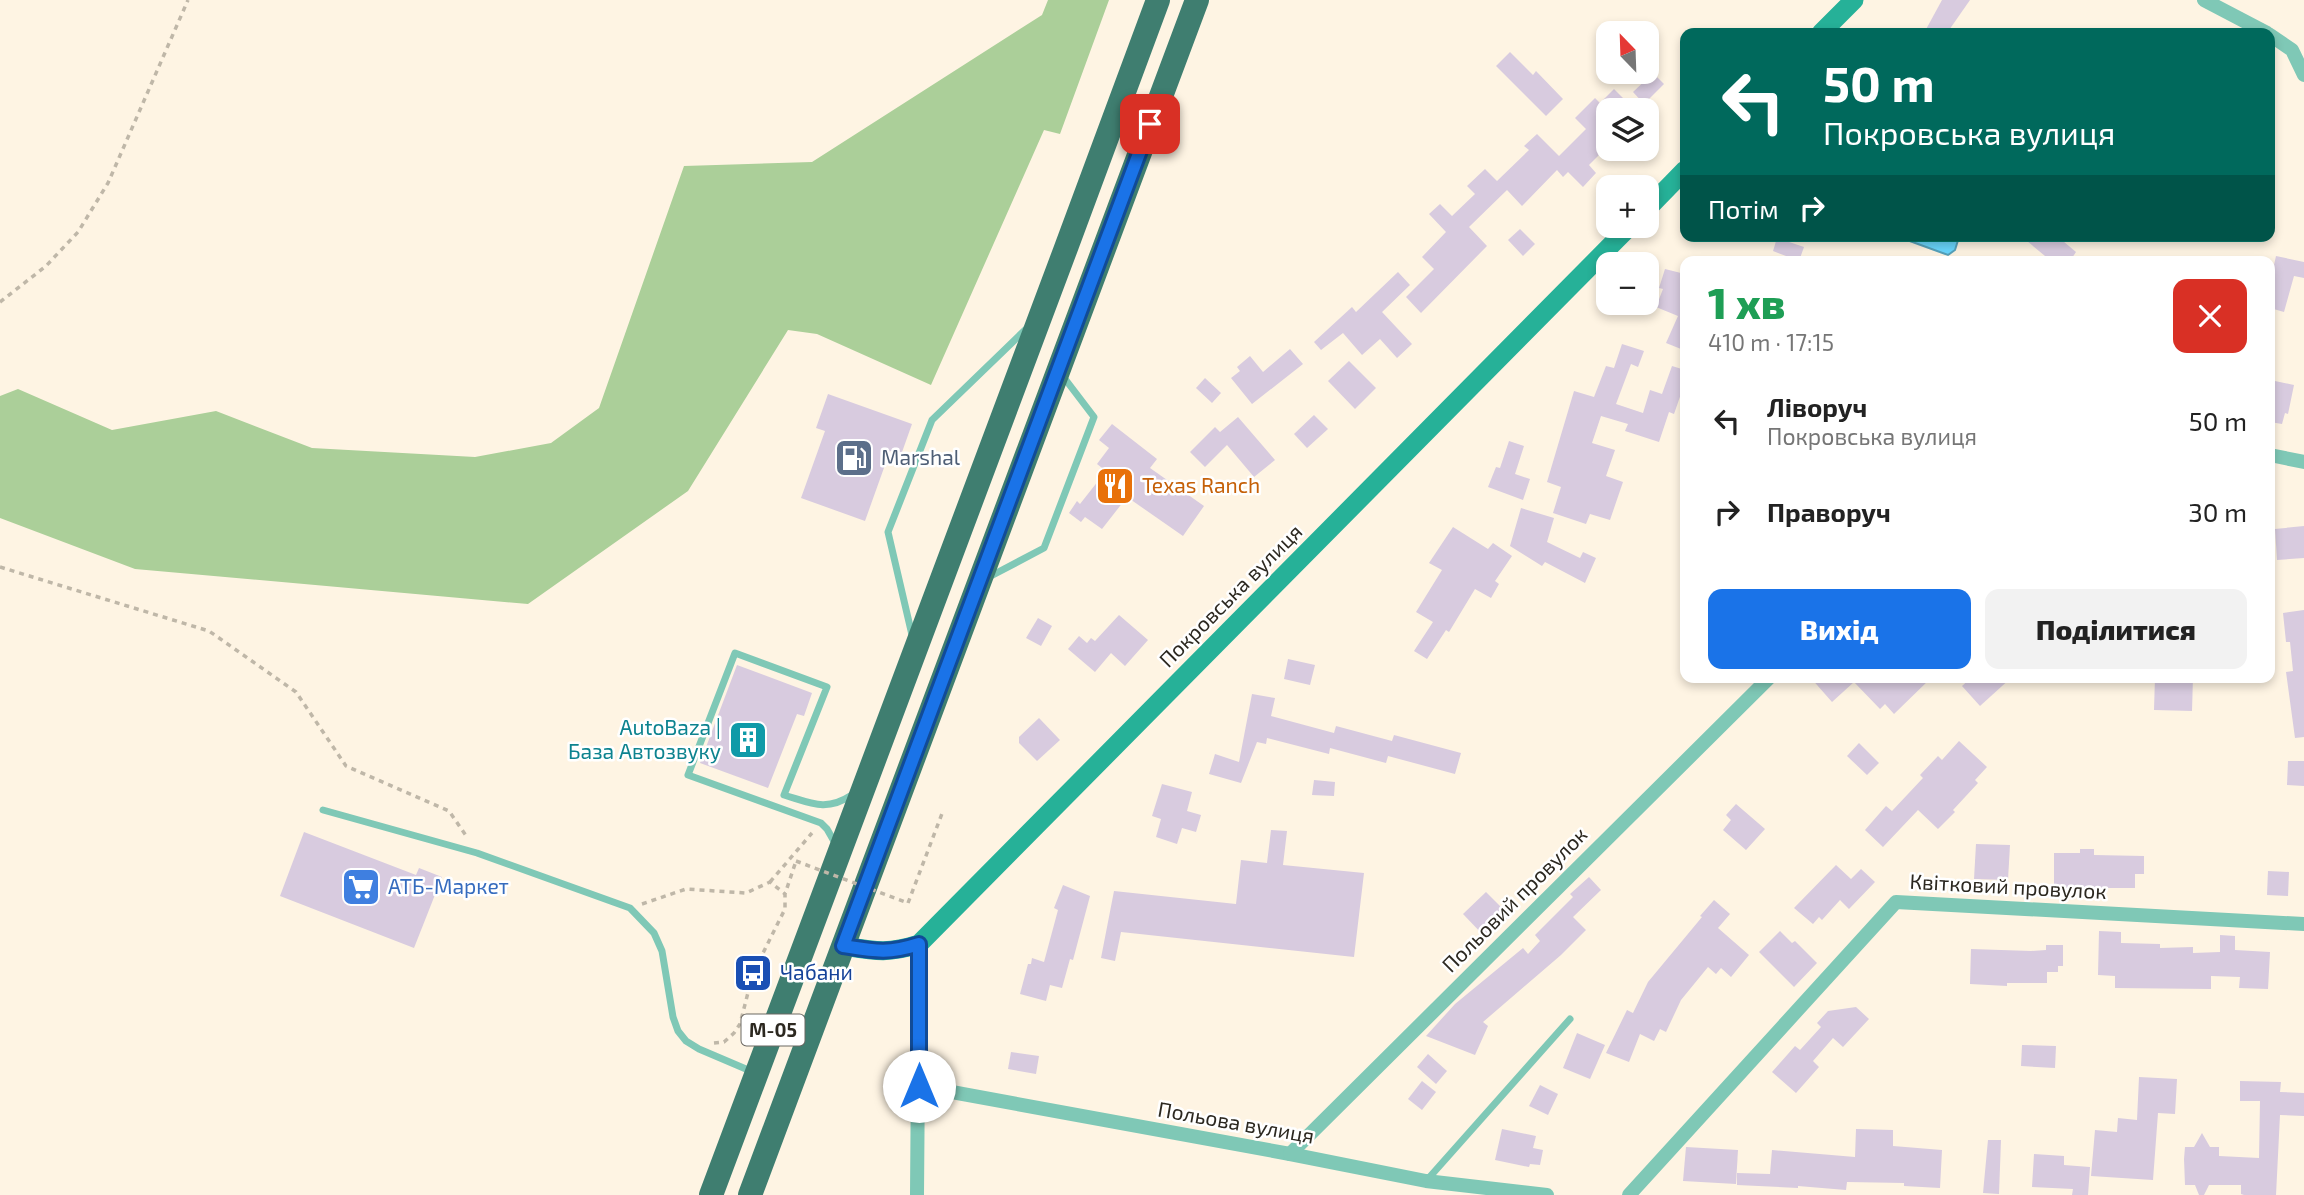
<!DOCTYPE html>
<html lang="uk">
<head>
<meta charset="utf-8">
<style>
	:root { --surface:#fff; --page:#f2f2f2; --text:#222; --muted:#767676; --accent:#1a73e8 }
	body { margin:0; font-family:"Exo 2",sans-serif; background:var(--page); color:var(--text); height:100vh; display:flex; flex-direction:column; font-size:26px; white-space:nowrap }
	* { box-sizing:border-box; margin:0 }
	p { font-size:23px; color:var(--muted) }
	.icon { flex:none; width:38px; height:38px; fill:none; stroke:currentColor; stroke-width:2; stroke-linecap:round; stroke-linejoin:round }
	.map { position:relative; flex:1; overflow:hidden }
	.drawer { position:absolute; left:1680px; top:256px; width:595px; height:427px; display:flex; flex-direction:column; background:var(--surface); border-radius:14px; box-shadow:0 4px 10px #0003 }
	.drawer>* { flex:none }
	.top-card { position:absolute; left:1680px; top:28px; width:595px; height:214px; border-radius:14px; box-shadow:0 4px 10px #0003; background:#00695c; color:#fff; overflow:hidden }
	.needle { width:46px; rotate:337deg }
	.tools { position:absolute; left:1596px; top:21px; display:grid; gap:14px }
	.tools a { display:grid; place-items:center; width:63px; height:63px; border-radius:14px; background:var(--surface); box-shadow:0 4px 10px #0003; font-size:35px }
	.pin { position:absolute; display:grid; place-items:center; width:60px; height:60px; color:#fff; margin:-30px; border-radius:14px; box-shadow:0 4px 10px #0006 }
	.me { position:absolute; width:77px; margin:-38px; rotate:0deg; stroke-linejoin:round; filter:drop-shadow(0 0 5px #0008) }
	.turn { display:flex; align-items:center; gap:24px; height:147px; padding:0 28px; font-size:32px }
	.turn .icon { width:91px; height:91px; stroke-width:2.5 }
	.turn b { display:block; font-size:49px; line-height:60px }
	.then { display:flex; align-items:center; height:66px; padding:0 28px; background:#0003; gap:14px; font-size:26px }
	.round { display:grid; place-items:center; flex:none; width:74px; height:74px; border-radius:14px; background:var(--page) }
	.headline { display:flex; align-items:center; justify-content:space-between; height:119px; padding:0 28px }
	h1 { font-size:42px; font-weight:800; line-height:52px; color:#1e9e55 }
	.cta { display:flex; gap:14px; margin-top:auto; padding:14px 28px }
	.cta a { flex:1; height:80px; border-radius:14px; background:var(--accent); color:#fff; font-size:28px; font-weight:800; line-height:80px; text-align:center }
	.cta a+a { background:var(--page); color:var(--text) }
	ul { padding:0; list-style:none }
	li { display:flex; align-items:center; gap:21px; height:91px; padding:0 28px }
	li div { flex:1 }
	li b { display:block; font-size:26px }
	li em { font-style:normal }
	.map>svg:first-child { display:block }
</style>
</head>
<body>
<div class="map">
<svg width="2304" height="1195" viewBox="0 0 2304 1195">
	<rect width="100%" height="100%" fill="#fef4e3"/>
	<polygon fill="#abcf99" points="1048,0 1109,0 1060,134 1044,130 931,385 817,334 788,330 688,491 528,604 135,569 0,518 0,396 18,389 112,430 216,411 312,448 475,457 551,443 599,408 684,166 812,162 1042,15"/>
	<polygon fill="#69d6fd" stroke="#57a2bb" stroke-width="2" points="1896,236 1958,236 1959,237 1955,250 1948,255"/>
	<g fill="#d8cbdf">
		<polygon points="1942,0 1970,0 1947,33 1924,33"/>
		<polygon points="1510,52 1533,75 1536,71 1563,99 1546,116 1496,66"/>
		<polygon points="1653,73 1664,84 1644,104 1633,92"/>
		<polygon points="1614,89 1626,101 1617,110 1608,110 1608,146 1589,165 1596,173 1583,187 1568,172 1563,177 1557,170 1522,206 1507,190 1469,227 1487,246 1421,313 1406,297 1434,269 1422,257 1446,232 1429,214 1440,204 1452,216 1475,194 1467,186 1485,169 1497,181 1529,150 1524,146 1537,134 1559,156 1586,129 1575,118 1595,98 1600,103"/>
		<polygon points="1520,229 1535,244 1523,256 1508,240"/>
		<polygon points="2021,236 2057,236 2076,252 2070,261 2051,261"/>
		<polygon points="1777,238 1804,247 1799,261 1773,251"/>
		<polygon points="2276,256 2304,262 2304,278 2294,276 2284,312 2270,308 2270,283"/>
		<polygon points="1665,269 1685,274 1685,338 1681,349 1666,343 1678,316 1656,307 1663,289 1659,288"/>
		<polygon points="1398,272 1410,285 1382,312 1412,344 1397,358 1380,339 1362,355 1343,333 1321,350 1314,342 1352,307 1356,312"/>
		<polygon points="1622,344 1644,351 1638,367 1631,364 1616,404 1643,413 1650,390 1662,394 1672,366 1685,370 1685,392 1682,391 1674,414 1669,412 1659,442 1625,431 1628,424 1601,416 1592,443 1615,450 1606,476 1623,482 1610,520 1590,514 1586,524 1553,513 1561,487 1547,482 1574,391 1594,397 1606,366 1614,368"/>
		<polygon points="1290,349 1303,364 1252,404 1231,378 1240,371 1237,367 1250,356 1263,372"/>
		<polygon points="1349,361 1376,388 1355,409 1328,381"/>
		<polygon points="1205,378 1221,393 1212,403 1196,388"/>
		<polygon points="2270,380 2294,385 2288,414 2285,413 2282,424 2270,422"/>
		<polygon points="828,394 912,424 901,455 890,451 865,521 801,498 825,431 816,428"/>
		<polygon points="1314,415 1328,429 1307,448 1294,434"/>
		<polygon points="1238,417 1275,460 1254,477 1227,445 1205,467 1190,452 1215,427 1220,432"/>
		<polygon points="1112,424 1157,459 1150,468 1204,506 1183,536 1127,497 1102,529 1085,517 1081,522 1069,513 1077,501 1080,504 1106,471 1097,464 1109,448 1099,440"/>
		<polygon points="1509,441 1524,446 1515,474 1530,479 1523,500 1488,487 1496,467 1500,468"/>
		<polygon points="1521,508 1554,518 1547,542 1580,558 1583,552 1596,558 1585,583 1545,562 1542,566 1510,546"/>
		<polygon points="2304,526 2304,558 2277,560 2275,529"/>
		<polygon points="1453,527 1488,549 1493,543 1512,556 1495,581 1499,584 1491,598 1475,589 1449,632 1446,630 1427,659 1414,651 1433,622 1416,612 1442,570 1429,563"/>
		<polygon points="2304,610 2304,737 2295,738 2286,672 2293,671 2290,642 2286,642 2283,613"/>
		<polygon points="1119,615 1148,640 1125,666 1111,653 1095,672 1068,649 1079,636 1087,643 1091,638 1095,641"/>
		<polygon points="1038,618 1052,626 1041,646 1026,638"/>
		<polygon points="1288,659 1315,665 1310,685 1284,679"/>
		<polygon points="737,665 812,693 804,716 797,714 768,788 700,763"/>
		<polygon points="1810,677 1932,677 1894,714 1885,704 1880,709 1854,682 1832,702"/>
		<polygon points="1972,677 2012,677 1980,706 1962,686"/>
		<polygon points="2155,677 2193,677 2192,711 2154,710"/>
		<polygon points="1252,694 1275,698 1271,716 1334,733 1336,726 1392,741 1394,735 1461,753 1455,774 1388,756 1386,763 1330,748 1329,754 1267,738 1266,744 1257,742 1241,783 1209,774 1215,754 1239,762"/>
		<polygon points="1039,718 1060,740 1037,761 1019,743 1019,737"/>
		<polygon points="1959,741 1987,767 1975,780 1978,783 1953,810 1955,812 1938,829 1918,810 1883,847 1865,830 1886,806 1892,811 1923,778 1920,775 1938,756 1942,760"/>
		<polygon points="1859,743 1879,763 1867,775 1847,756"/>
		<polygon points="2288,761 2304,761 2304,786 2287,785"/>
		<polygon points="1314,780 1335,782 1334,796 1312,795"/>
		<polygon points="1162,784 1192,792 1187,811 1201,815 1196,832 1182,828 1177,844 1156,837 1161,819 1152,816"/>
		<polygon points="1736,804 1765,829 1746,850 1723,830 1731,820 1726,815"/>
		<polygon points="1271,830 1287,831 1283,865 1364,873 1354,957 1121,932 1115,961 1101,958 1114,891 1236,904 1241,860 1267,863"/>
		<polygon points="304,832 416,875 419,868 442,877 414,948 280,896"/>
		<polygon points="1976,844 2010,845 2008,880 1974,879"/>
		<polygon points="2080,849 2094,849 2094,855 2144,856 2144,874 2135,874 2135,888 2083,888 2083,891 2054,891 2054,853 2080,853"/>
		<polygon points="1836,865 1851,879 1861,869 1875,882 1849,909 1840,900 1822,920 1819,917 1813,924 1794,908"/>
		<polygon points="2268,871 2289,872 2288,896 2267,895"/>
		<polygon points="1589,877 1601,890 1573,917 1586,930 1561,955 1483,1022 1488,1026 1475,1055 1426,1036 1455,1004 1523,948 1528,954 1540,941 1535,935 1573,897 1570,894"/>
		<polygon points="1063,885 1090,896 1073,960 1070,959 1062,988 1050,985 1046,1001 1020,994 1028,964 1031,964 1032,958 1044,962 1058,910 1054,908"/>
		<polygon points="1486,892 1510,916 1486,938 1463,914"/>
		<polygon points="1714,900 1730,914 1718,928 1749,955 1731,977 1721,968 1716,974 1708,967 1681,1000 1666,1032 1660,1029 1654,1041 1640,1034 1629,1062 1606,1053 1627,1010 1633,1013 1648,982 1702,917 1700,916"/>
		<polygon points="1780,931 1792,943 1795,941 1817,963 1794,987 1759,952"/>
		<polygon points="2099,931 2121,932 2121,943 2160,944 2160,948 2193,947 2193,953 2220,952 2220,935 2235,936 2235,950 2270,952 2268,989 2239,988 2240,977 2211,976 2211,989 2115,988 2115,976 2098,975"/>
		<polygon points="2046,945 2063,945 2063,966 2058,966 2058,972 2047,972 2047,983 2007,983 2007,986 1970,984 1971,949 2031,951 2046,950"/>
		<polygon points="1856,1007 1869,1019 1843,1047 1833,1038 1813,1061 1819,1067 1796,1093 1772,1072 1795,1046 1800,1050 1821,1027 1817,1023 1828,1011"/>
		<polygon points="1577,1033 1605,1045 1590,1079 1563,1068"/>
		<polygon points="2022,1045 2056,1046 2055,1068 2021,1066"/>
		<polygon points="1011,1052 1039,1056 1036,1074 1008,1069"/>
		<polygon points="1428,1054 1447,1071 1436,1084 1417,1067"/>
		<polygon points="2139,1077 2177,1079 2175,1114 2158,1113 2153,1180 2091,1176 2095,1130 2117,1132 2118,1118 2137,1120"/>
		<polygon points="1422,1081 1436,1092 1422,1110 1408,1099"/>
		<polygon points="2240,1081 2281,1082 2280,1092 2304,1093 2304,1116 2280,1115 2276,1195 2244,1195 2241,1194 2241,1185 2209,1185 2204,1195 2199,1195 2195,1185 2185,1185 2184,1159 2185,1147 2194,1147 2202,1133 2210,1147 2219,1147 2219,1156 2259,1158 2260,1101 2240,1101"/>
		<polygon points="1540,1085 1558,1094 1548,1115 1529,1106"/>
		<polygon points="1502,1129 1536,1136 1533,1148 1543,1150 1540,1165 1530,1164 1529,1167 1495,1160"/>
		<polygon points="1856,1129 1893,1130 1893,1146 1942,1150 1940,1188 1904,1186 1904,1183 1847,1182 1846,1190 1798,1186 1798,1188 1737,1185 1737,1173 1770,1174 1772,1150 1855,1157"/>
		<polygon points="1988,1140 2001,1140 1999,1194 1983,1193"/>
		<polygon points="1686,1147 1738,1150 1736,1184 1683,1181"/>
		<polygon points="2034,1154 2064,1156 2064,1165 2090,1167 2088,1195 2072,1195 2073,1189 2032,1187"/>
	</g>
	<g fill="none" stroke-linecap="round" stroke-linejoin="round">
		<g stroke="#bfb7a8" stroke-width="3.5" stroke-dasharray="5 5" stroke-linecap="butt">
			<polyline points="0,302 46,266 78,232 108,183 188,0"/>
			<polyline points="0,567 209,631 296,692 346,766 449,811 467,837"/>
			<polyline points="770,882 812,833"/>
			<polyline points="908,903 943,811"/>
			<polyline points="642,904 686,889 746,893 770,882 785,894"/>
			<polyline points="714,1043 724,1042 734,1033 740,1024 753,973 785,909 785,894 796,861"/>
		</g>
		<g stroke="#7fc8b6" stroke-width="7">
			<polyline points="987,578 1044,548 1094,417 1062,375"/>
			<polyline points="912,635 888,532 932,420 1025,330"/>
			<polyline points="323,810 477,853 630,908 654,933 662,951 673,1017 678,1031 686,1041 699,1049 753,1072"/>
			<path d="M835 843 827 829 821 823 688 775 735 653 827 687 784 795C811 803 826 812 852 795"/>
			<polyline points="1427,1180 1570,1019"/>
		</g>
		<g stroke="#7fc8b6" stroke-width="14">
			<polyline points="2204,0 2267,33"/>
			<polyline points="2270,35 2292,50 2304,75"/>
			<polyline points="2270,455 2304,462"/>
			<polyline points="919,1086 1290,1154 1426,1181 1547,1195"/>
			<polyline points="1290,1154 1770,677"/>
			<polyline points="917,1195 919,944"/>
			<polyline points="1629,1195 1896,902 2304,924"/>
		</g>
		<g stroke="#26b198" stroke-width="19">
			<polyline points="1821,33 1854,0"/>
			<polyline points="1647,209 1685,170"/>
			<path d="M843 946C875 951 888 954 919 944L1630 226"/>
		</g>
		<g stroke="#3f7e70" stroke-width="24">
			<path d="M711 1195C859 796 1011 399 1158 0"/>
			<polyline points="750,1195 1197,0"/>
		</g>
		<polyline stroke="#bfb7a8" stroke-width="3.5" stroke-dasharray="5 5" stroke-linecap="butt" points="796,861 908,903"/>
	</g>
	<g fill="none" stroke-linecap="round" stroke-linejoin="round">
		<defs>
			<path id="route" d="M919 1086V944C888 954 875 951 843 946L1150 124"/>
		</defs>
		<use href="#route" stroke="#114b97" stroke-width="18"/>
		<use href="#route" stroke="#1a73e8" stroke-width="12"/>
	</g>
	<defs>
		<symbol id="fuel-square" viewBox="-11 -11 22 22"><rect x="-9" y="-9" width="18" height="18" rx="4" fill="#5c6f8a" stroke="#fff"/><path d="M-5.5-6h7V0h2V4h1.3V-2.5L3-4.5l.8-.8L6-3V5H2.5V1h-1V6h-7ZM-4.2-4.7v3.2H.2V-4.7Z" fill="#fff"/></symbol>
		<symbol id="restaurant-square" viewBox="-11 -11 22 22"><rect x="-9" y="-9" width="18" height="18" rx="4" fill="#e8710a" stroke="#fff"/><path d="M-5-6h1v4h1v-4h1v4h1v-4h1v5L-1.5 .5V6h-2V.5L-5-1ZM5-6V6H3V1.5H1.5Q1.5-4 5-6Z" fill="#fff"/></symbol>
		<symbol id="building-square" viewBox="-11 -11 22 22"><rect x="-9" y="-9" width="18" height="18" rx="4" fill="#0f9aa8" stroke="#fff"/><path d="M-4-6H4V6H1V3H-1V6H-4ZM-2.5-4.3h1.7v1.8h-1.7ZM.8-4.3h1.7v1.8H.8ZM-2.5-1h1.7V.8h-1.7ZM.8-1h1.7V.8H.8Z" fill="#fff"/></symbol>
		<symbol id="supermarket-square" viewBox="-11 -11 22 22"><rect x="-9" y="-9" width="18" height="18" rx="4" fill="#3f7fe0" stroke="#fff"/><path d="M-6-5.5h2.5l.6 2H6L4.5 2H-2.5L-4.4-4H-6ZM-1.5 3.2a1.3 1.3 0 1 0 .1 0ZM3 3.2a1.3 1.3 0 1 0 .1 0Z" fill="#fff"/></symbol>
		<symbol id="bus-square" viewBox="-11 -11 22 22"><rect x="-9" y="-9" width="18" height="18" rx="4" fill="#1a4fb4" stroke="#fff"/><path d="M-5-6H5V4H4V6H2V4H-2V6H-4V4H-5ZM-3.5-4V0h7V-4ZM-3.5 1.2v1.5H-2V1.2ZM2 1.2v1.5H3.5V1.2Z" fill="#fff"/></symbol>
	</defs>
	<g fill-rule="evenodd">
		<use href="#fuel-square" x="832" y="436" width="44" height="44"/>
		<use href="#restaurant-square" x="1093" y="464" width="44" height="44"/>
		<use href="#building-square" x="726" y="718" width="44" height="44"/>
		<use href="#supermarket-square" x="339" y="865" width="44" height="44"/>
		<use href="#bus-square" x="731" y="951" width="44" height="44"/>
	</g>
	<g text-anchor="middle" stroke-width="5" stroke-linejoin="round" paint-order="stroke">
		<rect fill="#fff" stroke="#6b6863" stroke-width="2" x="741.5" y="1014.5" width="63" height="31" rx="5"/>
		<g font-size="19" font-weight="bold" fill="#2c2820">
			<text x="773" y="1037">М-05</text>
		</g>
		<g font-size="21" fill="#4e5e75" stroke="#fff" text-anchor="start">
			<text x="881" y="465">Marshal</text>
		</g>
		<g font-size="21" fill="#c56008" stroke="#fff" text-anchor="start">
			<text x="1142" y="493">Texas Ranch</text>
		</g>
		<g font-size="21" fill="#2c2820" stroke="#fff">
			<text transform="translate(1231 596) rotate(-45)" y="7">Покровська вулиця</text>
			<text transform="translate(2008 887) rotate(3)" y="7">Квітковий провулок</text>
			<text transform="translate(1515 900) rotate(-45)" y="7">Польовий провулок</text>
			<text transform="translate(1236 1123) rotate(10)" y="7">Польова вулиця</text>
		</g>
		<g font-size="21" fill="#0d838f" stroke="#fff" text-anchor="end">
			<text x="721" y="735">AutoBaza |<tspan x="721" dy="24">База Автозвуку</tspan></text>
		</g>
		<g font-size="21" fill="#366cbe" stroke="#fff" text-anchor="start">
			<text x="388" y="894">АТБ-Маркет</text>
		</g>
		<g font-size="21" fill="#164399" stroke="#fff" text-anchor="start">
			<text x="780" y="980">Чабани</text>
		</g>
	</g>
</svg>
<div class="tools">
<a><svg class="needle" viewBox="-14 -14 28 28"><path d="M0-13l5 13h-10z" fill="#e53935"/><path d="M0 13l5-13h-10z" fill="#767676"/></svg></a>
<a><svg class="icon" aria-label="layers" viewBox="0 0 24 24"><path d="M12 4l9 5-9 5-9-5zM3 14l9 5 9-5"/></svg></a>
<a>+</a>
<a>−</a>
</div>
<div class="pin" style="left:1150px;top:124px;background:#d93025"><svg class="icon" aria-label="arrive" viewBox="0 0 24 24"><path d="M6 21V4h12l-3 4 3 4H6"/></svg></div>
<svg class="me" style="left:919px;top:1086px" viewBox="-20 -20 40 40"><circle r="19" fill="#fff"/><path d="M0-13L10 11 0 6-10 11z" fill="#1a73e8"/></svg>
<div class="top-card">
<div class="turn"><svg class="icon" aria-label="left" viewBox="0 0 24 24"><path d="M17 20v-9H6M10 6l-5 5 5 5"/></svg><div><b>50 m</b>Покровська вулиця</div></div>
<div class="then">Потім<svg class="icon" aria-label="right" viewBox="0 0 24 24"><path d="M7 20v-9h11M14 6l5 5-5 5"/></svg></div>
</div>
<section class="drawer">
<div class="headline"><div><h1>1 хв</h1><p>410 m · 17:15</p></div><a class="round" style="background:#d93025;color:#fff"><svg class="icon" aria-label="close" viewBox="0 0 24 24"><path d="M6 6l12 12M18 6L6 18"/></svg></a></div>
<ul>
<li><svg class="icon" aria-label="left" viewBox="0 0 24 24"><path d="M17 20v-9H6M10 6l-5 5 5 5"/></svg><div><b>Ліворуч</b><p>Покровська вулиця</p></div><em>50 m</em></li>
<li><svg class="icon" aria-label="right" viewBox="0 0 24 24"><path d="M7 20v-9h11M14 6l5 5-5 5"/></svg><div><b>Праворуч</b></div><em>30 m</em></li>
</ul>
<div class="cta"><a>Вихід</a><a>Поділитися</a></div>
</section>
</div>
</body>
</html>
